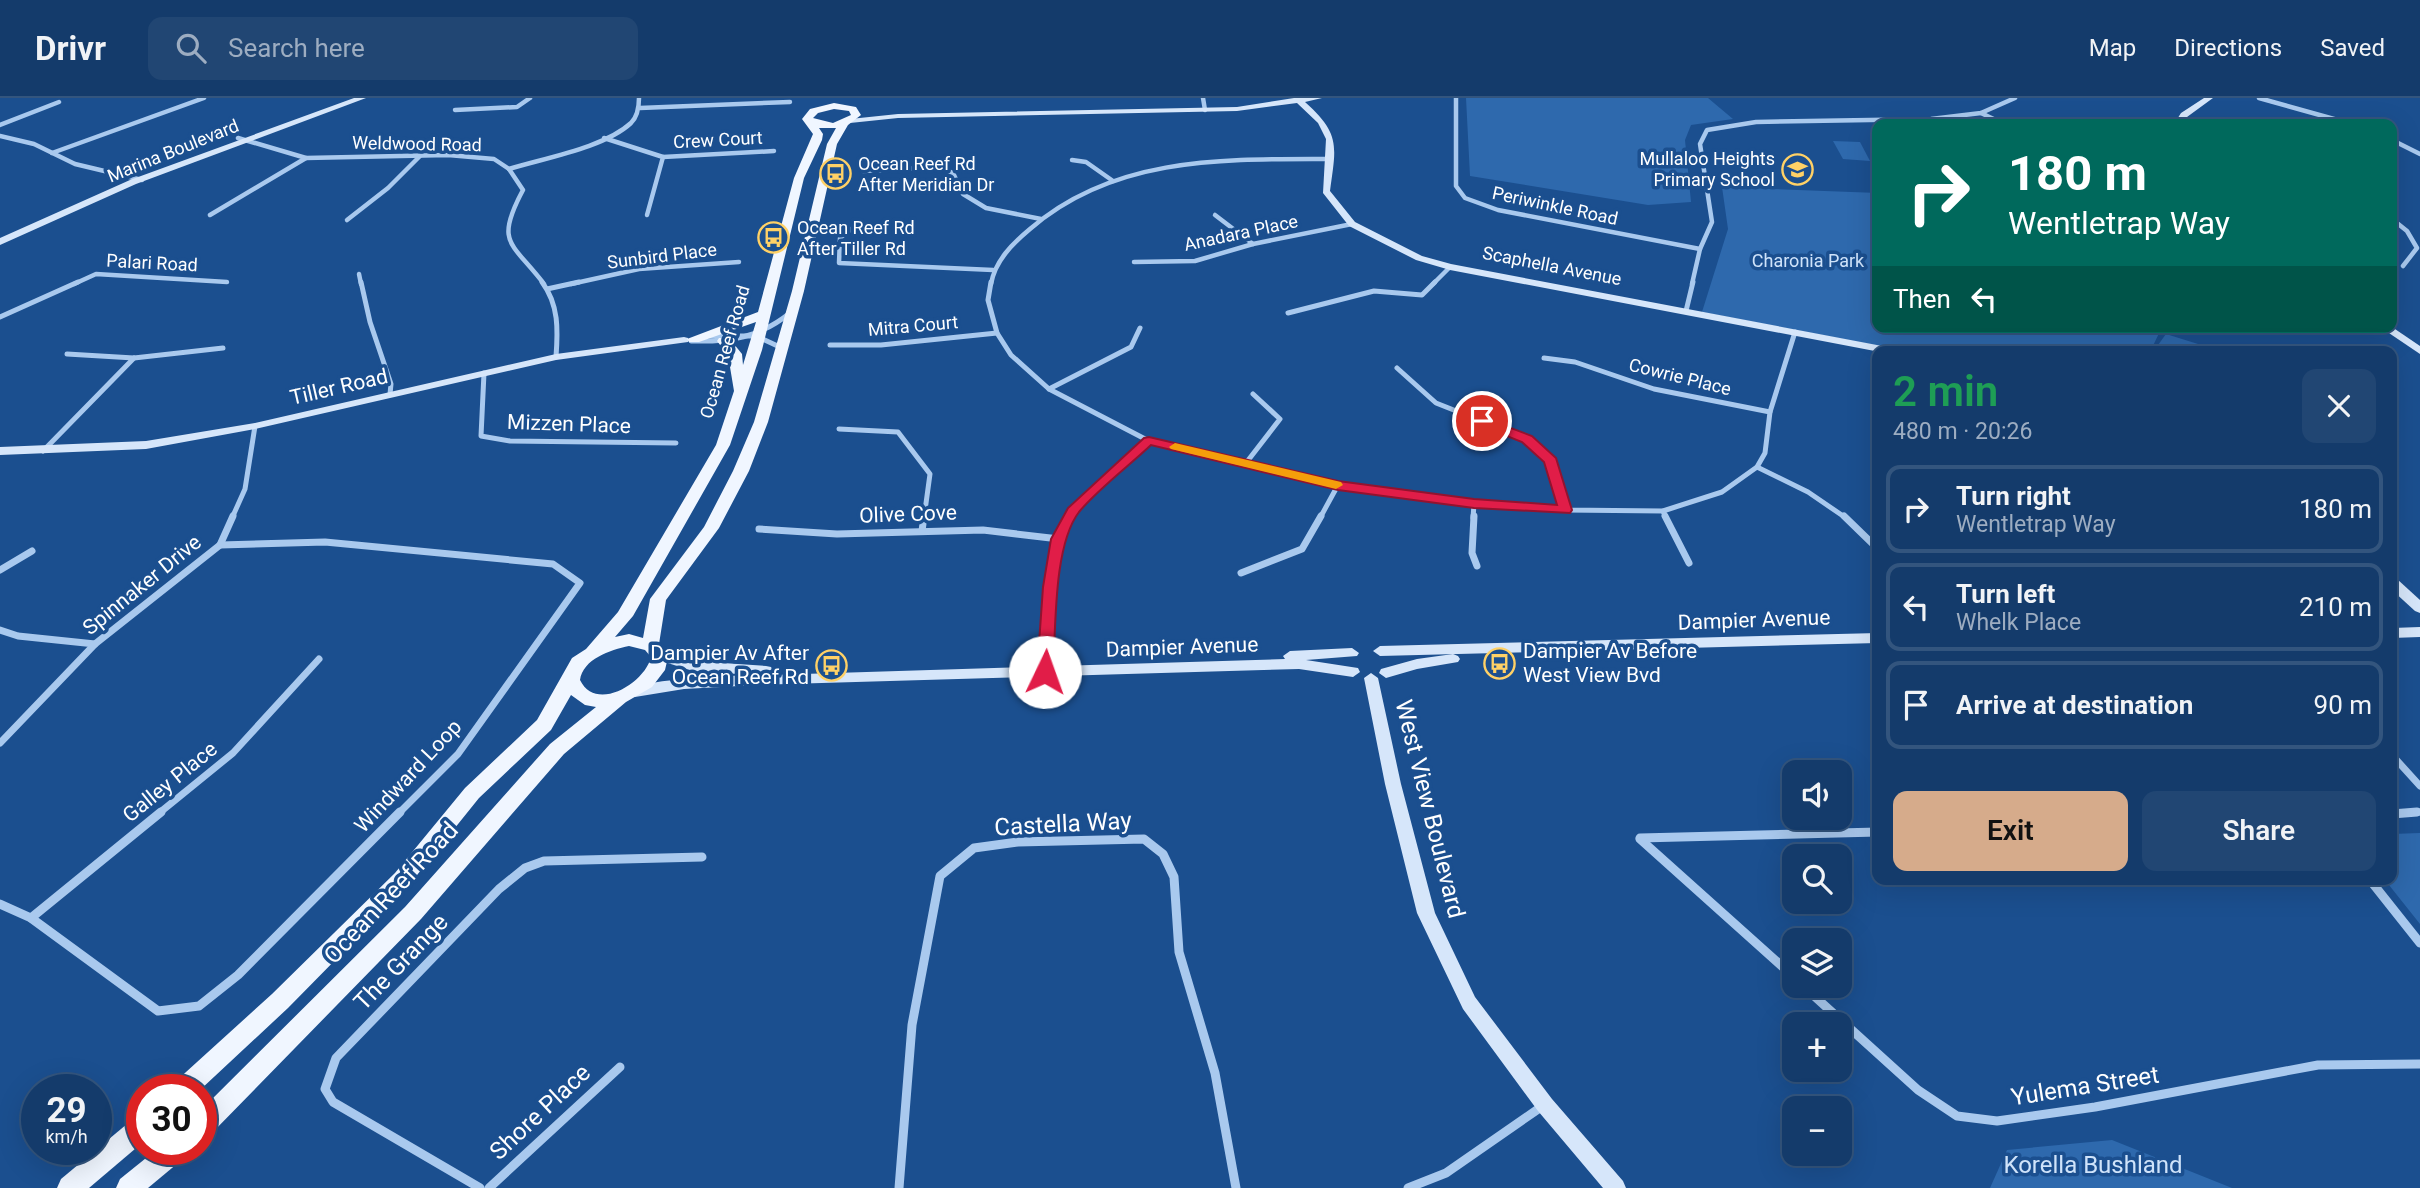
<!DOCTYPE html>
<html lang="en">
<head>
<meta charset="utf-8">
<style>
	:root { --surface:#143b6b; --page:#214673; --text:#f1f3f6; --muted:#9dadc1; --line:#33557e; --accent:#d6ab8b }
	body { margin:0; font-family:Roboto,sans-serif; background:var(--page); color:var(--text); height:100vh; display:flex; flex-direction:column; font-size:26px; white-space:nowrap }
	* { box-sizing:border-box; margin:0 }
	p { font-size:23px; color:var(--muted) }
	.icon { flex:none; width:38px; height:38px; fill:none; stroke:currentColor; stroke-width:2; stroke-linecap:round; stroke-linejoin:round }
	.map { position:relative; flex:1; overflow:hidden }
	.details { position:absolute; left:1872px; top:248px; width:525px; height:539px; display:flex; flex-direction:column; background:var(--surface); border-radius:14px; box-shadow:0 7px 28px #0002,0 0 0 2px var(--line) }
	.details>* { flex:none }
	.top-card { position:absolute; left:1872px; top:21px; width:525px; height:214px; border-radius:14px; box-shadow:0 7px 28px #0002,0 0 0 2px var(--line); background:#00695c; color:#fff; overflow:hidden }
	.buttons { position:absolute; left:1782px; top:662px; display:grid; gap:14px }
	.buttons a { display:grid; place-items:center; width:70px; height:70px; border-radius:14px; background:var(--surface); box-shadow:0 7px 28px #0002,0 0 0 2px var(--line); font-size:35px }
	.speed { position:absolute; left:21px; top:976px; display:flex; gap:14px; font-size:35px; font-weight:700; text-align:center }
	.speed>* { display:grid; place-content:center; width:91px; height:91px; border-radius:50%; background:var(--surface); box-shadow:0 7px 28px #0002,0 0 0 2px var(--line); line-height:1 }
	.speed small { font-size:18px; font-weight:400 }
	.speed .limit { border:10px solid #d22; background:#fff; color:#111 }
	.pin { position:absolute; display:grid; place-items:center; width:60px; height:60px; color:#fff; margin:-30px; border:4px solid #fff; border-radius:50%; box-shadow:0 2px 7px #0007 }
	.me { position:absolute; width:77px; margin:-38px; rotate:3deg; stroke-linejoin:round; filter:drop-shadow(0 0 5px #0008) }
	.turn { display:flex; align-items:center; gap:24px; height:147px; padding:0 21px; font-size:32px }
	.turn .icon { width:91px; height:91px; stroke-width:2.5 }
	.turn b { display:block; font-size:49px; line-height:60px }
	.then { display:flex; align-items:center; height:66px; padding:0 21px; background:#0003; gap:14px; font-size:26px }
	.round { display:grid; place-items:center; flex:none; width:74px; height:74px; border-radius:14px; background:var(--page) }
	.overview { display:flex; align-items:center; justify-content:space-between; height:119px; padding:0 21px }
	h1 { font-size:42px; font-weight:600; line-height:52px; color:#1e9e55 }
	.cta { display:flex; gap:14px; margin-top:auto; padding:14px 21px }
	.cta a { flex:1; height:80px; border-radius:14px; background:var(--accent); color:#111; font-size:28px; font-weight:600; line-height:80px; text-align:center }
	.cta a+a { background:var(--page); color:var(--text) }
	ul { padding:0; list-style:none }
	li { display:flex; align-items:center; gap:21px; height:88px; margin:0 14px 10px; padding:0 7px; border:4px solid var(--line); border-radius:14px }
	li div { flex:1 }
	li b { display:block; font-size:26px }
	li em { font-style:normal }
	header { display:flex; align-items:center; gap:42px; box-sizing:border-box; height:98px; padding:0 35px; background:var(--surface); border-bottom:2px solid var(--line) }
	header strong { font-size:33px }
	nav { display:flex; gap:38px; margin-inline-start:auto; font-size:24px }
	.search { width:490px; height:63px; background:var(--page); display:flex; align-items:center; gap:18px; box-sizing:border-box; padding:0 24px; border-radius:14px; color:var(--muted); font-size:26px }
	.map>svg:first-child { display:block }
</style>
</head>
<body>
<header>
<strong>Drivr</strong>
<div class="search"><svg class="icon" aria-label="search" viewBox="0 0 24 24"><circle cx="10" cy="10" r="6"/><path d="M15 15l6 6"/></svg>Search here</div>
<nav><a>Map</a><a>Directions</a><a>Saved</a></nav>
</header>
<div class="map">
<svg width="2420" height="1090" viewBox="0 0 2420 1090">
	<rect width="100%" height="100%" fill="#1b4f8f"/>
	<g fill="#2e69ad">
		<polygon points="1466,0 1708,0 1733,21 1691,27 1685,42 1691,104 1648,107 1470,78"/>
		<polygon points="1833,43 1860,44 1870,63 1843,61"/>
		<polygon points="1722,89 1878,95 1878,229 2162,229 2150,254 1910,254 1702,214 1728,131"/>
		<polygon points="2166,236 2198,246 2193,254 2153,254"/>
		<polygon points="2420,735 2420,826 2385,782 2392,782 2392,736"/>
		<polygon points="2112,1042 2232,1090 1990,1090 2007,1052"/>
	</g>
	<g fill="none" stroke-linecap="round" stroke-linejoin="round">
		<g stroke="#a9c9ee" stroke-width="4.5">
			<polyline points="1203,0 1205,12"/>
			<polyline points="1456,0 1456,88 1465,100 1498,112 1700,151"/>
			<polyline points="2259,0 2352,26"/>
			<polyline points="640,10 790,4"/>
			<polyline points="455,12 517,9 530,0"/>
			<polyline points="1981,15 2004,26"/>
			<polyline points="0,27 59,4"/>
			<polyline points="0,38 34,46 75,66 142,82"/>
			<path d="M238 40 306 60 448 57 494 61 509 71 523 92C494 146 512 144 544 186"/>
			<polyline points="604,40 663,59 647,117"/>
			<polyline points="2392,42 2420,56"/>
			<polyline points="52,55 204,0"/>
			<polyline points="663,59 774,53"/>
			<polyline points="1072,62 1086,64 1113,83"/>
			<path d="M509 71C544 60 604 50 631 25 638 18 639 9 639 0"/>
			<polyline points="863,73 939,69 953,75 963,96 986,110 1041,121"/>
			<polyline points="210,117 306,60"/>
			<polyline points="1215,117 1253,146"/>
			<polyline points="2392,121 2407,133 2417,150 2403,168"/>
			<polyline points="347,122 388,90 420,58"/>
			<polyline points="854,129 840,140 839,165 993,172"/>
			<polyline points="1134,164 1195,163 1253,146 1352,126"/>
			<polyline points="359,176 361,186"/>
			<polyline points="74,186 96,176 227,184"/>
			<polyline points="571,186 639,171 739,164"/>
			<path d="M991 186C995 163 1012 146 1030 131 1114 58 1224 61 1329 61"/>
			<polyline points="1433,186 1450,169"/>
			<polyline points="1692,186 1700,151 1712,124 1700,46 1707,32 1756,24 1931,21 1981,15 2015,0"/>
		</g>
		<g stroke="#a9c9ee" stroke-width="5">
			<polyline points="361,184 370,224 391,286 390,296"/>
			<path d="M542 184C559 207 558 232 556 259"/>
			<polyline points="991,184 988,202 997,235 1011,257 1049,291 1149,343 1338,387 1474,406 1565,412 1663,413 1722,394 1757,369 1765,355 1770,314 1795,234"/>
			<polyline points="547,191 579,184"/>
			<polyline points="1686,213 1693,184"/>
			<polyline points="1288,215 1374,193 1422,197 1435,184"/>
			<polyline points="0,219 78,184"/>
			<polyline points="710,238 756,238 782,250"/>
			<path d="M691 243C730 244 759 240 790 215"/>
			<polyline points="830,247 881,247 997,235"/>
			<polyline points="67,256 134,260 223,250"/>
			<polyline points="1544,260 1575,264 1654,291 1770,314"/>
			<polyline points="1397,270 1436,305 1527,341 1551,363 1565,412"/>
			<polyline points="484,275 481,338 510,343 676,345"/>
			<polyline points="1049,291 1131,249 1140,230"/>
			<polyline points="839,331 898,334 930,376 924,420"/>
			<polyline points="43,353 134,260"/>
			<polyline points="1246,365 1280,321 1253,296"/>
			<polyline points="1757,369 1808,394 1846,420"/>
			<polyline points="1663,413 1666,420"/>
			<polyline points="232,420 245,391 255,328"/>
			<polyline points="1069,420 1090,394 1149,343"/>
			<polyline points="1320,420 1338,387"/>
			<polyline points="1473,420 1474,406"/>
		</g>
		<g stroke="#a9c9ee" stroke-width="7">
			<polyline points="1474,418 1472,455 1477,468"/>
			<polyline points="1665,418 1689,465"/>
			<polyline points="1844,418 1878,451"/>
			<polyline points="759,431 837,436 983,432 1059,441"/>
			<polyline points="922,433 924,418"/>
			<polyline points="220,447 325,444 553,466 580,485 458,656 398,716"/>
			<polyline points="0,472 32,453"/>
			<polyline points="1241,475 1302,451 1321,418"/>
			<polyline points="0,532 18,538 95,546"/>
			<path d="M1045 574C1047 523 1043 463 1070 418"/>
			<polyline points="0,645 95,546 220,447 233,418"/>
			<polyline points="2392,657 2420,688"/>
			<polyline points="158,716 233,655 319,561"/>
			<polyline points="2393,716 2420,714"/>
		</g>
		<g stroke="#a9c9ee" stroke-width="9">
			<polyline points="2392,716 2417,714"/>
			<polyline points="1640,740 1878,734"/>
			<polyline points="1640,741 1794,879"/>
			<polyline points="2370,782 2420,845"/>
			<polyline points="0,806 31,820 158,913 199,908 238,877 400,714"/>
			<polyline points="31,820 161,714"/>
			<polyline points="1802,887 1918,992 1957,1018 1997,1023 2095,1009 2318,967 2420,966"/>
			<polyline points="480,1090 333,1004 325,991 336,960 499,791 525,770 544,763 702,759"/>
			<polyline points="489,1090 620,969"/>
			<polyline points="899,1090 912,927 940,778 974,750 1018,744 1144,741 1163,756 1174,779 1179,854 1215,975 1236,1090"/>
			<polyline points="1408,1090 1446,1075 1544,1007"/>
		</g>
		<g fill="#d6e6fa" fill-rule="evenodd">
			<polygon points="354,0 366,0 136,86 0,147 0,140 130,82"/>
			<path d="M1294 0H1322L1305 4C1341 36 1336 48 1330 93L1355 124 1422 158 1451 166 1898 251 1903 254H1880L1450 172 1416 162 1349 128 1323 95 1326 41 1318 25 1297 5 1237 13 898 20 850 25 846 23 850 21 898 16 1237 9Z"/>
			<polygon points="2204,0 2213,0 2187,19 2182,26 2174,26 2181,15"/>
			<polygon points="2380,229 2392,229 2420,248 2420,256"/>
			<polygon points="684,239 688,240 688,244 556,262 255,331 146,351 0,357 0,349 146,343 255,325 556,256"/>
			<polygon points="2392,480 2397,481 2420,502 2420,515 2415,513 2392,492"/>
			<polygon points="2420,529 2420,539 2392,540 2392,530"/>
			<polygon points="1878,535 1878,545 1380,558 1373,553 1380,548"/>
			<path d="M1352 550 1359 555 1357 558 1306 562 1358 570 1360 574 1353 579 1299 571 757 587 684 591 635 599 628 594C640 580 731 578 753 577L693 573 655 561 653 558 655 555 660 553 693 563 766 568 771 569 773 573 771 577 1285 561 1283 558 1290 553Z"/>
			<polygon points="1453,556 1458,558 1460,561 1458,564 1417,571 1386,580 1379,575 1381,571 1417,561"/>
			<polygon points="1371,575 1378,580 1401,686 1435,815 1475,899 1552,1001 1623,1083 1626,1090 1603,1090 1538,1013 1463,911 1417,815 1385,686 1364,580"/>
		</g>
		<g fill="#f0f6ff" fill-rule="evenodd">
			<path d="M834 5 856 9 861 17 848 27 837 46 804 193 768 324 749 373 719 430 666 502 659 546 668 559 665 572 652 589 626 604 564 656 421 821 210 1037 201 1040V1012L405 809 550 646 596 609 585 607 571 597 551 632 479 700 409 787 288 910 200 992H171L175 984 272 896 395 775 465 690 537 622 572 560 586 551 618 514 716 347 734 293 728 257 717 243 719 240H729L742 256 743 267 756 224 699 244H689L687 241 758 214 794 80 813 36 802 21 810 11ZM834 11 849 13 851 17 833 25 813 20 818 15ZM819 30H836L827 46 792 193 754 324 733 373 704 429 650 501 643 540 629 536 615 539 633 518 730 347 762 252 804 80 822 42 823 36ZM629 548 645 552 651 559C645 585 596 615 580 582 583 561 610 552 629 548Z"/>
			<polygon points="142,1018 142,1045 89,1090 57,1090 61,1081 133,1021"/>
			<polygon points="156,1052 187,1052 184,1060 148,1090 116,1090 120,1081"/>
		</g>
	</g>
	<path fill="#e11d48" stroke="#92132f" stroke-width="2" d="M1482 319 1532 338 1556 360 1572 412 1570 415 1474 410 1338 392 1151 347C1130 367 1097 392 1079 414 1053 448 1056 532 1053 574L1045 580 1037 574 1043 489 1051 441 1068 410 1144 340 1149 339 1338 383 1474 401 1557 407 1544 364 1522 344 1477 326V320Z"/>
	<polygon fill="#f59e0b" points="1175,345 1341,384 1343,387 1336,391 1171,351 1169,349"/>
	<defs>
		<symbol id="school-ring" viewBox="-11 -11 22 22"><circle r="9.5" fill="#1b4f8f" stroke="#ffd166" stroke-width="1.5"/><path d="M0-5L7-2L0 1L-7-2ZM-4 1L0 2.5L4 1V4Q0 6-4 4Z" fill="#ffd166"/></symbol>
		<symbol id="bus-ring" viewBox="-11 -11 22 22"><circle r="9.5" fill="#1b4f8f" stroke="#ffd166" stroke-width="1.5"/><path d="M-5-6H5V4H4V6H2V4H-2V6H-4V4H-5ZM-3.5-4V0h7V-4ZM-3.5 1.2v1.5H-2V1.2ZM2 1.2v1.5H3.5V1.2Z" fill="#ffd166"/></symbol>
	</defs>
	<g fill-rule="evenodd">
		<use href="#school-ring" x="1780" y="54" width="35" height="35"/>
		<use href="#bus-ring" x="818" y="58" width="35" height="35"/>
		<use href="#bus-ring" x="756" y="122" width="35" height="35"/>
		<use href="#bus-ring" x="1482" y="548" width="35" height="35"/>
		<use href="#bus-ring" x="814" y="550" width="35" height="35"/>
	</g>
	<g text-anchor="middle" stroke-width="7" stroke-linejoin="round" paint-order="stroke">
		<g font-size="18" fill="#fff" stroke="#1b4f8f">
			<text transform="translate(718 42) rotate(-3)" y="6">Crew Court</text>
			<text transform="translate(417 46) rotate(1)" y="6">Weldwood Road</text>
			<text transform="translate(173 53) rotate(-22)" y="6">Marina Boulevard</text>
			<text transform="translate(1555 108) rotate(12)" y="6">Periwinkle Road</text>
			<text transform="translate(1241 135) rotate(-12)" y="6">Anadara Place</text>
			<text transform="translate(662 158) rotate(-7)" y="6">Sunbird Place</text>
			<text transform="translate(152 165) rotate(3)" y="6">Palari Road</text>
			<text transform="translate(1552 168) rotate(11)" y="6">Scaphella Avenue</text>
			<text transform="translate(913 228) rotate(-5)" y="6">Mitra Court</text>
			<text transform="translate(725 254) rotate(-74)" y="6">Ocean Reef Road</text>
			<text transform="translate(1680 279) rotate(14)" y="6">Cowrie Place</text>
		</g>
		<g font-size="18" fill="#fff" stroke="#1b4f8f" text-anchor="start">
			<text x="1775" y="67" text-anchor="end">Mullaloo Heights<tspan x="1775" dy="21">Primary School</tspan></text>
			<text x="858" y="72">Ocean Reef Rd<tspan x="858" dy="21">After Meridian Dr</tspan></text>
			<text x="797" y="136">Ocean Reef Rd<tspan x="797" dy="21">After Tiller Rd</tspan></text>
		</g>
		<g font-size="18" fill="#cfe3fa" stroke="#1b4f8f">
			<text x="1808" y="169">Charonia Park</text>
		</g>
		<g font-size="21" fill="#fff" stroke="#1b4f8f">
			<text transform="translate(339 289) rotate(-13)" y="7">Tiller Road</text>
			<text transform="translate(569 326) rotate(2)" y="7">Mizzen Place</text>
			<text transform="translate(908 416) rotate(-2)" y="7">Olive Cove</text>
			<text transform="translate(142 487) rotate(-39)" y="7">Spinnaker Drive</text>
			<text transform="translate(1754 522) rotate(-2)" y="7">Dampier Avenue</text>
			<text transform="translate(1182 549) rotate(-2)" y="7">Dampier Avenue</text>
			<text transform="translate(408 678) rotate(-47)" y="7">Windward Loop</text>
			<text transform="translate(170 684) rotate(-39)" y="7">Galley Place</text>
		</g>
		<g font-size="21" fill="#fff" stroke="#1b4f8f" text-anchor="start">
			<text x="1523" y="560">Dampier Av Before<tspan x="1523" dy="24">West View Bvd</tspan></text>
			<text x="809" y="562" text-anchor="end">Dampier Av After<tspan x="809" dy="24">Ocean Reef Rd</tspan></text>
		</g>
		<g font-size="24" fill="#fff" stroke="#1b4f8f">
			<text transform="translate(1430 711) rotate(76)" y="8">West View Boulevard</text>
			<text transform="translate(1063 726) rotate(-3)" y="8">Castella Way</text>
			<text transform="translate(391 795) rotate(-47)" y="8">Ocean Reef Road</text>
			<text transform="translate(401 864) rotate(-46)" y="8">The Grange</text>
			<text transform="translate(2085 988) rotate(-9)" y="8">Yulema Street</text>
			<text transform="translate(540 1014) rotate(-43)" y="8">Shore Place</text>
		</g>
		<g font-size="24" fill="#cfe3fa" stroke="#1b4f8f">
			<text x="2093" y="1075">Korella Bushland</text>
		</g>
	</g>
</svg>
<div class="buttons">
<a><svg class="icon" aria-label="sound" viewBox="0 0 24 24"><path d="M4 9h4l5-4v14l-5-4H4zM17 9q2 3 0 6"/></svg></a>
<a><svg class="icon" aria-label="search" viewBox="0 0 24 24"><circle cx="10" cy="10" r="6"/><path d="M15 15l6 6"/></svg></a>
<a><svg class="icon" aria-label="layers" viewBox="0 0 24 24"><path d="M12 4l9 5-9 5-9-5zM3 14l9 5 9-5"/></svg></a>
<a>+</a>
<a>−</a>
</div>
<div class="speed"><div>29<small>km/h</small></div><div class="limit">30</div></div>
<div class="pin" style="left:1482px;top:323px;background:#d93025"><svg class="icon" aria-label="arrive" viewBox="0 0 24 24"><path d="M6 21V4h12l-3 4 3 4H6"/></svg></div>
<svg class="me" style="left:1045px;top:574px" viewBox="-20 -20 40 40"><circle r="19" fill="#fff"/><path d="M0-13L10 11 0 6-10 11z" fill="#e11d48"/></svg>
<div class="top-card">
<div class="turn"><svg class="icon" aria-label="right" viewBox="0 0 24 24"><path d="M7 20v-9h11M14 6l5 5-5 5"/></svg><div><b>180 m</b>Wentletrap Way</div></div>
<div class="then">Then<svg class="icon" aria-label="left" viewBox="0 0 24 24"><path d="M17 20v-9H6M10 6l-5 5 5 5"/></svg></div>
</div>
<section class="details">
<div class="overview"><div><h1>2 min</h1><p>480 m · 20:26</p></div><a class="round"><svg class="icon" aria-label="close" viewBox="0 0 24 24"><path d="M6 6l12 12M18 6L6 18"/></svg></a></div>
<ul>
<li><svg class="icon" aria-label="right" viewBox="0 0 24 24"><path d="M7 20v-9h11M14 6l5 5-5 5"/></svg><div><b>Turn right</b><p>Wentletrap Way</p></div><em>180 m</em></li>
<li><svg class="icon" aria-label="left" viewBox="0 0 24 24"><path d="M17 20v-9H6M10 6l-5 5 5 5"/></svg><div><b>Turn left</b><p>Whelk Place</p></div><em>210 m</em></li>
<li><svg class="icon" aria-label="arrive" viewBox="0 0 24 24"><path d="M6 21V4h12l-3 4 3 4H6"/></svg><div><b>Arrive at destination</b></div><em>90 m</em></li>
</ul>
<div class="cta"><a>Exit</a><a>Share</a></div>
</section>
</div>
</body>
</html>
